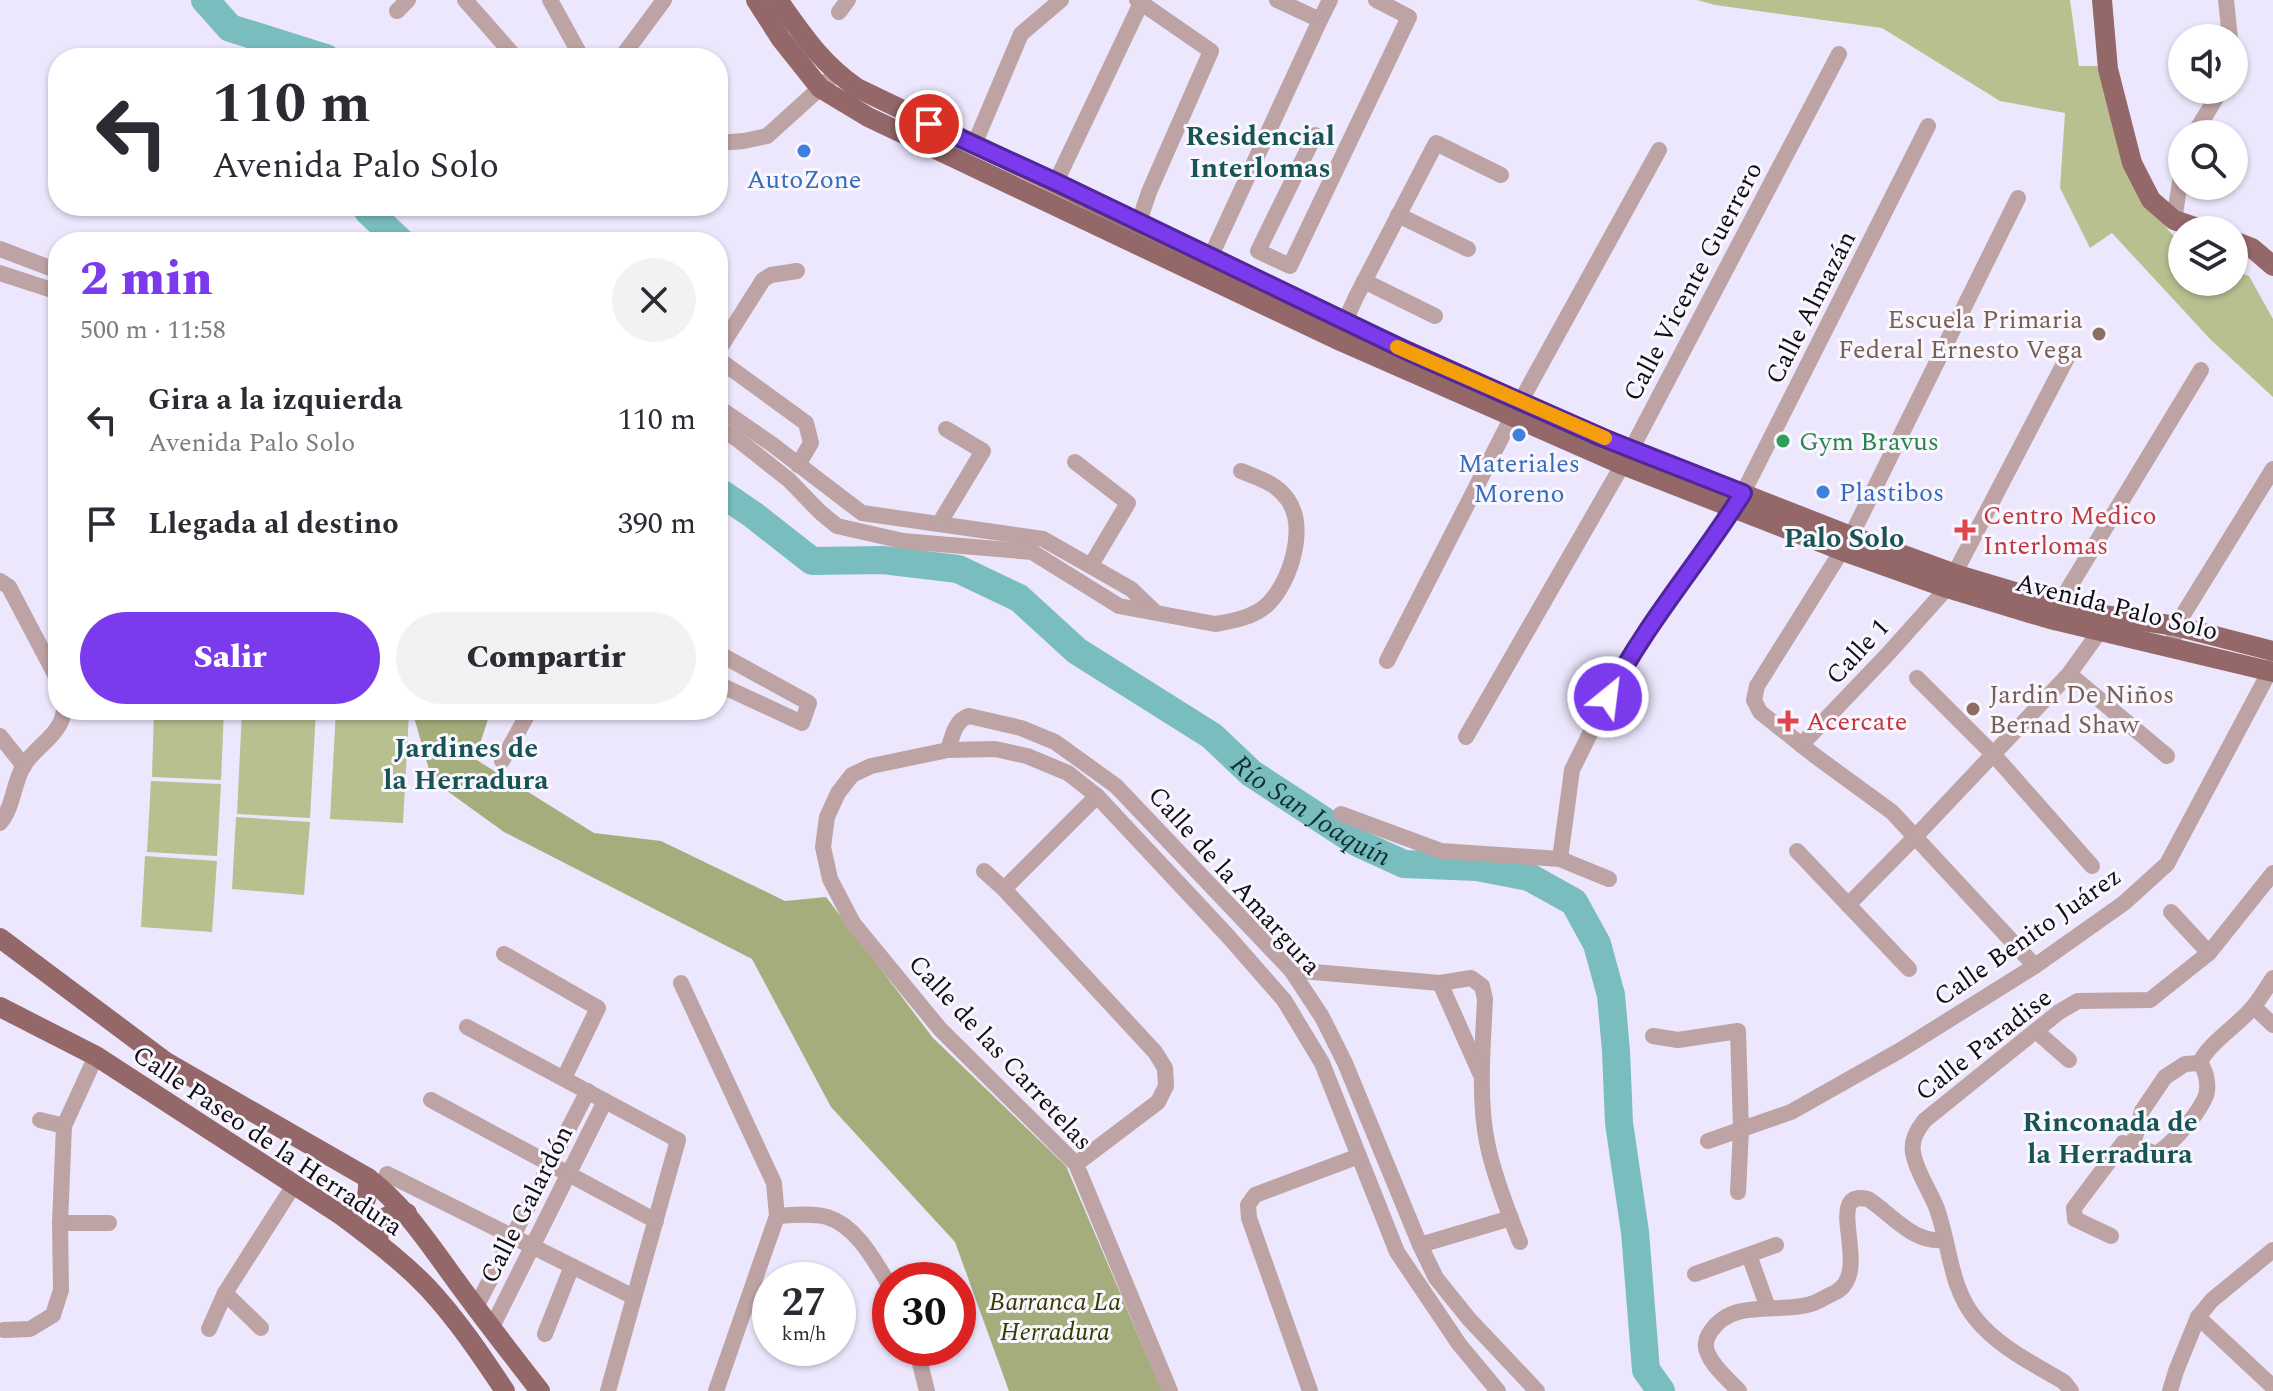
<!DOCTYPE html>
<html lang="es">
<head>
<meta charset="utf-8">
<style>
	:root { --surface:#fff; --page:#f2f2f3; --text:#2b2b33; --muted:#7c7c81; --accent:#7c3aed }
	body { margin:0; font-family:Spectral,serif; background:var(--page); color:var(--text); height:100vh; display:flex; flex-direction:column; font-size:30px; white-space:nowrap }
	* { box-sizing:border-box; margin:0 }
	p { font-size:26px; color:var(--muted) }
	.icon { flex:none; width:44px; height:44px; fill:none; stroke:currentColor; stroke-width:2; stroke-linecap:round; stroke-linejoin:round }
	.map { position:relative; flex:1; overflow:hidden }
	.drawer { position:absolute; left:48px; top:232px; width:680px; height:488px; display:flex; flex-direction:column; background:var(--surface); border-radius:32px; box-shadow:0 2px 6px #0004 }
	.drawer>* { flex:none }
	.hud { position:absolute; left:48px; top:48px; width:680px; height:168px; border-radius:32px; box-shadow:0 2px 6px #0004; background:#fff; color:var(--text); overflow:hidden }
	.fabs { position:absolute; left:2168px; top:24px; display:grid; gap:16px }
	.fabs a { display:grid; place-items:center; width:80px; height:80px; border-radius:50%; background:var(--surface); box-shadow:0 2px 6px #0004; font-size:40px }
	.speed { position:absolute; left:752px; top:1262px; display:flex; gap:16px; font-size:40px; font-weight:700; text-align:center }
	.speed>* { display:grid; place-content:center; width:104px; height:104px; border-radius:50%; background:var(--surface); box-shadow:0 2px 6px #0004; line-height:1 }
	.speed small { font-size:20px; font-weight:400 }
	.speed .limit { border:12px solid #d22; background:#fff; color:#111 }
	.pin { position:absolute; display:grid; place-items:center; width:68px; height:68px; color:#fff; margin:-34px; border:4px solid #fff; border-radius:50%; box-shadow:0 2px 8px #0007 }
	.me { position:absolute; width:88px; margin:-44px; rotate:29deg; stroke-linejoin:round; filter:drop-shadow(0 0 6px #0008) }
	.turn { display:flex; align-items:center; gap:28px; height:168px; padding:0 32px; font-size:36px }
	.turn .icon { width:104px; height:104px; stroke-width:2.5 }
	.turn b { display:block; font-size:56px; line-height:68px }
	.round { display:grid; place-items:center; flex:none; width:84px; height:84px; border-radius:42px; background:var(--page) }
	.overview { display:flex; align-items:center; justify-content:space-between; height:136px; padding:0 32px }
	h1 { font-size:48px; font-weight:800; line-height:60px; color:var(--accent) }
	.action { display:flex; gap:16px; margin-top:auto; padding:16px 32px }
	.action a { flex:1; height:92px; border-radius:48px; background:var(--accent); color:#fff; font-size:32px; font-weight:800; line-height:92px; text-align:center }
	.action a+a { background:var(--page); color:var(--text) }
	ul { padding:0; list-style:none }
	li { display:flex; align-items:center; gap:24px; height:104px; padding:0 32px }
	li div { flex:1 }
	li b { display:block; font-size:30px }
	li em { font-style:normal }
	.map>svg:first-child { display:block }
</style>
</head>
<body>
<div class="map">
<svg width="2273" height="1391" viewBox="0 0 2273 1391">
	<rect width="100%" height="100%" fill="#ede7fd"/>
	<g fill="#b8c090">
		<polygon points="1697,0 2070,0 2079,66 2103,66 2146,200 2169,231 2182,244 2182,282 2234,282 2234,271 2249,276 2273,319 2273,397 2211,340 2112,233 2090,248 2060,188 2065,113 2000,101 1882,28 1715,5"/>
		<polygon points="154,710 224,710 221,780 152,777"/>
		<polygon points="242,710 316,710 310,818 237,814"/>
		<polygon points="336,710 409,714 403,823 330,819"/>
		<polygon points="151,781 221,784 217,856 147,852"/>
		<polygon points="236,817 310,822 304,895 232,889"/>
		<polygon points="145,856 217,861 212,932 141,927"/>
	</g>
	<polygon fill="#a5ad7c" points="412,710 491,710 475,759 594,833 661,841 785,901 826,897 933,1038 1066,1166 1162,1391 1009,1391 955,1242 831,1107 752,959 504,832 432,780"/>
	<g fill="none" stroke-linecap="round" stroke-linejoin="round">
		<g stroke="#7abdbf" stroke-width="28">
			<polyline points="205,0 230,28 326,58"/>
			<polyline points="367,206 368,211 401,242"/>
			<path id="s1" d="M718 491 752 514 812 561 883 560 958 569 1019 598 1077 651 1212 736 1251 773 1358 843 1404 864 1477 867 1529 877 1574 902 1597 944 1611 995 1616 1051 1619 1123 1635 1232 1646 1370 1661 1391"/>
		</g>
		<g stroke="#bda3a4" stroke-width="16">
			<polyline points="465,0 516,58"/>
			<polyline points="550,0 582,58"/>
			<polyline points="1137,0 1211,51 1149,192 1139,222"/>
			<polyline points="1277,0 1320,20 1330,0"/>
			<polyline points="2226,0 2230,38"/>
			<polyline points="397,11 408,0"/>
			<polyline points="839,12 848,0"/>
			<polyline points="621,58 664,0"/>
			<polyline points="2194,134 2221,90"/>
			<polyline points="1315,135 1258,251 1290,266 1409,17 1376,0"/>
			<polyline points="718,143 744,141 767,136 829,80"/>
			<polyline points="974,145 1021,34 1061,0"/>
			<polyline points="1056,182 1141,3"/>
			<polyline points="2018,198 1851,536 1757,686 1754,700 1760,712 1814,755 1892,812 2035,966"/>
			<polyline points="1398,215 1468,249"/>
			<polyline points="2174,220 2182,170"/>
			<polyline points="0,249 58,271"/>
			<polyline points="1210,258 1320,20"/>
			<polyline points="0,273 58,292"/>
			<polyline points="1364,281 1435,316"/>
			<polyline points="1341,330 1356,297 1436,143 1501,175"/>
			<polyline points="718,351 763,280 771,275 797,271"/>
			<polyline points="718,359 806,423 811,443 798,465"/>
			<polyline points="718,407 773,445 862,513 1043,539 1131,589 1154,611"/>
			<path d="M718 427 737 439 789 480 820 512 837 526 903 541 1032 552 1119 606 1215 624C1233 621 1255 617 1268 604 1291 581 1307 528 1288 500 1277 483 1258 478 1241 471"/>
			<polyline points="1075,462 1128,503 1091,565"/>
			<polyline points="939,524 983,451 946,429"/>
			<polyline points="0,581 9,587 58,680"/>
			<polyline points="2053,614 2201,370"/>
			<polyline points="2174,638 2176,626 2273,469"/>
			<polyline points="718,653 809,703 802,723 718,684"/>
			<polyline points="1387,661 1512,417 1659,150"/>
			<polyline points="2069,674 2167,756"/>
			<polyline points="1917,678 1993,754 2092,866"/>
			<polyline points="0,736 24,766"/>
			<polyline points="1466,737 1631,450 1839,54"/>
			<polyline points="1801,745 1887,655 1947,588 2068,356"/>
			<path d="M948 750C952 737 955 720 969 716L1021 728 1055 742 1116 786 1291 970 1322 1017 1345 1063 1420 1245 1436 1278 1469 1319 1537 1391"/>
			<polyline points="502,761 530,710"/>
			<polyline points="1341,814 1441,851 1560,859 1609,879"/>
			<path d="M0 823C14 806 13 783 24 765 36 746 62 734 64 710"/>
			<polyline points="1797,851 1909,969"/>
			<polyline points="1560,859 1572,770 1620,673 1743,493 1928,126"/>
			<polyline points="984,871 1004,889"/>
			<polyline points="1848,905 1915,837 2069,674 2105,624"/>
			<polyline points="2171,912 2209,953"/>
			<polyline points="504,954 598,1008 564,1078"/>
			<path d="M1291 970 1440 983 1471 978 1482 986 1485 999C1483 1044 1478 1097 1487 1142 1493 1173 1508 1212 1520 1242"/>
			<polyline points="681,983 774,1183 777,1216 716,1391"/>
			<polyline points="1440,983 1480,1073"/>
			<polyline points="2254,1007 2273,1025"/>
			<polyline points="467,1027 678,1140 608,1391"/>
			<polyline points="2036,1031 2069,1060"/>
			<polyline points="1653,1036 1678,1040 1738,1031 1741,1130 1738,1192"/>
			<polyline points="431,1100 656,1221"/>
			<polyline points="40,1120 64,1126"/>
			<polyline points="1708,1141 1791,1112 1899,1051 2035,966 2124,903 2167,864 2273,665"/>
			<polyline points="2133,1145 2142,1111 2165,1077 2185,1064 2200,1063"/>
			<polyline points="1076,1164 1158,1102 1166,1086 1165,1068 1155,1052 1004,889 1097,796"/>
			<polyline points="387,1174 634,1297"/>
			<path d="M777 1216C794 1215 811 1213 827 1217 857 1226 875 1262 890 1286"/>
			<polyline points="60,1223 109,1223"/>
			<path d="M2111 1236 2075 1219 2074 1208 2123 1143 2133 1145 2156 1154C2172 1144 2195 1118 2204 1100 2210 1090 2207 1072 2200 1063 2207 1044 2240 1024 2254 1006 2261 997 2267 987 2273 978"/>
			<polyline points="1420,1245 1511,1218"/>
			<polyline points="1749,1255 1768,1308"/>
			<polyline points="1695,1274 1776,1245"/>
			<polyline points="225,1293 261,1328"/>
			<polyline points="476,1307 588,1091"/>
			<polyline points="2198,1317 2273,1387"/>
			<polyline points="209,1329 225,1293 294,1185"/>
			<polyline points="491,1329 605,1101"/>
			<polyline points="4,1330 30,1329 53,1315 61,1290 60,1223 64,1126 96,1056"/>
			<polyline points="545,1334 572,1266"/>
			<polyline points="916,1348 927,1391"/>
			<polyline points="1170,1391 1076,1164 940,1029 853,923 830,879 823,847 827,817 838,793 852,775 871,766 948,750 995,749 1027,756 1068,773 1097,796 1227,935 1284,1000 1322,1063 1397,1252 1459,1344 1498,1391"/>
			<polyline points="1310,1391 1249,1218 1248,1205 1255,1195 1359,1156"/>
			<path d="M1739 1391C1729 1380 1714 1368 1708 1354 1704 1346 1706 1338 1711 1331 1734 1297 1780 1315 1814 1303 1821 1300 1829 1295 1836 1292 1874 1271 1821 1189 1868 1199 1893 1215 1913 1244 1945 1240"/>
			<path d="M2071 1391 2064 1382C2034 1364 1998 1347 1975 1318 1950 1287 1950 1246 1937 1209 1930 1190 1917 1174 1913 1153 1911 1140 1917 1130 1925 1120L2059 1012 2078 1001 2150 1000 2209 953 2273 873"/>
			<polyline points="2170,1391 2176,1371 2198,1317 2212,1300 2273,1250"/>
		</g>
		<g stroke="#946769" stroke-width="20">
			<polyline points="756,0 781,39 820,88 868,117 1336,339 1623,465 1843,551 1947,588 2050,619 2273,672"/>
			<path d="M778 0C803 35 821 63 857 88L1344 322 1520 402 1631 450 1851 536 1955 574 2058 605 2110 616 2176 626 2273 651"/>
			<polyline points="2102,0 2108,69 2132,163 2151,200 2174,220 2204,230"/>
			<polyline points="2234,241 2252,248 2273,266"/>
			<path d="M0 938 166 1062 368 1178C405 1206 429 1244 457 1282 484 1319 512 1355 540 1391"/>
			<path d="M0 1007 96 1056 341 1215C371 1238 401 1260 427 1287 457 1319 481 1355 505 1391"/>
			<path d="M341 1215C365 1209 369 1202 368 1178"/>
			<path d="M379 1244C376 1220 383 1213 407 1213"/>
		</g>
	</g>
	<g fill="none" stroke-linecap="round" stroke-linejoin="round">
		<defs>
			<path id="route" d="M929 124 1056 182 1407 351 1603 438 1743 493C1700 562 1645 624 1608 697"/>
		</defs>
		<use href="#route" stroke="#51269a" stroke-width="20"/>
		<use href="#route" stroke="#7c3aed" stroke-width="14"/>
		<polyline stroke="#f59e0b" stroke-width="14" points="1397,347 1605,438"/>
	</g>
	<g fill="#3f7fe0" stroke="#f9f7fd" stroke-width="3">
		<circle cx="804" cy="151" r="8"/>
		<circle cx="1519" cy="435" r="8"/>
		<circle cx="1823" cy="492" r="8"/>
	</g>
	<g fill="#8d6e63" stroke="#f9f7fd" stroke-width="3">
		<circle cx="2099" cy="334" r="8"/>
		<circle cx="1973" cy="709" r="8"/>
	</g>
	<circle fill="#2e9e5b" stroke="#f9f7fd" stroke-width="3" cx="1783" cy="441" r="8"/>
	<g fill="#e0444e" stroke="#f9f7fd" stroke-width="3">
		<path d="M1961 518h8v8h8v8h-8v8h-8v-8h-8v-8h8z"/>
		<path d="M1784 709h8v8h8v8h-8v8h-8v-8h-8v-8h8z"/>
	</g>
	<g text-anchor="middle" stroke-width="6" stroke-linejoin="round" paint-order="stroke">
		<g font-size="26" fill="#366cbe" stroke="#f9f7fd">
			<text x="804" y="188">AutoZone</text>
			<text x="1519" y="472">Materiales<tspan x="1519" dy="30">Moreno</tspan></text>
			<text x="1839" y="501" text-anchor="start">Plastibos</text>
		</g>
		<g font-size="26" fill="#100d16" stroke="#f9f7fd">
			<text transform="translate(1692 281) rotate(-62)" y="9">Calle Vicente Guerrero</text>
			<text transform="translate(1810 307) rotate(-63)" y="9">Calle Almazán</text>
			<text transform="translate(2117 606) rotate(14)" y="9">Avenida Palo Solo</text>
			<text transform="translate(1857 651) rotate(-47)" y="9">Calle 1</text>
			<text transform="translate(1235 880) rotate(48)" y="9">Calle de la Amargura</text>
			<text transform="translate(2027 936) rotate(-35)" y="9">Calle Benito Juárez</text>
			<text transform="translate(1983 1044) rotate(-38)" y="9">Calle Paradise</text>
			<text transform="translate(1001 1052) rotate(47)" y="9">Calle de las Carretelas</text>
			<text transform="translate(268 1140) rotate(34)" y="9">Calle Paseo de la Herradura</text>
			<text transform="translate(526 1204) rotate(-63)" y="9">Calle Galardón</text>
		</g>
		<g font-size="26" fill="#785e54" stroke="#f9f7fd" text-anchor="end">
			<text x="2083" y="328">Escuela Primaria<tspan x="2083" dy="30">Federal Ernesto Vega</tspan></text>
			<text x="1989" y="703" text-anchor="start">Jardin De Niños<tspan x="1989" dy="30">Bernad Shaw</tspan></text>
		</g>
		<g font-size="26" fill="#27864d" stroke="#f9f7fd" text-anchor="start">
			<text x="1799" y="450">Gym Bravus</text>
		</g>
		<g font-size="26" fill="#be3a42" stroke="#f9f7fd" text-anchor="start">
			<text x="1983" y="524">Centro Medico<tspan x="1983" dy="30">Interlomas</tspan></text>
			<text x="1806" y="730">Acercate</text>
		</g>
		<g font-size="26" font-style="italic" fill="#363c00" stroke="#f9f7fd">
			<text x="1055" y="1310">Barranca La<tspan x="1055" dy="30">Herradura</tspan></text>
		</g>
		<g font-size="28" font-weight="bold" fill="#185455" stroke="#f9f7fd">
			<text x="1260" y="145">Residencial<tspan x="1260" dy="32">Interlomas</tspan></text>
			<text x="1844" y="547">Palo Solo</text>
			<text x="466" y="757">Jardines de<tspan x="466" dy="32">la Herradura</tspan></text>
			<text x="2110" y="1131">Rinconada de<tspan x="2110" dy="32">la Herradura</tspan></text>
		</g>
		<g font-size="28" font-style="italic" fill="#0f3132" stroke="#f9f7fd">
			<text dy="10" stroke="none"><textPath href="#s1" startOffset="694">Río San Joaquín</textPath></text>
		</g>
	</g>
</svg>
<div class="fabs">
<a><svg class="icon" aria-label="sound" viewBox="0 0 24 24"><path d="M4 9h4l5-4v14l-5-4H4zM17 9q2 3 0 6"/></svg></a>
<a><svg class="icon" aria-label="search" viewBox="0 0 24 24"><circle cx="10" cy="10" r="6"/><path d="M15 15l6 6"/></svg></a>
<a><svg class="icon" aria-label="layers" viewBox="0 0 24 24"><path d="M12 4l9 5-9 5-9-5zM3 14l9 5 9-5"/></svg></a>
</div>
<div class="speed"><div>27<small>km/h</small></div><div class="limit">30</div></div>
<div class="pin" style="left:929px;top:124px;background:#d93025"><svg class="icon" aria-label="arrive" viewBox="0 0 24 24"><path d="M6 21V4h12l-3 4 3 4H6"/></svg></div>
<svg class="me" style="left:1608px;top:697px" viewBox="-20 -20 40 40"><circle r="17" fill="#7c3aed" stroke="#fff" stroke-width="3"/><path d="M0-11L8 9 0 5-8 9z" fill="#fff"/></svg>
<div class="hud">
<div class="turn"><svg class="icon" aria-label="left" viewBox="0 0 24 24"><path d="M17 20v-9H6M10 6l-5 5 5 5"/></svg><div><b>110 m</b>Avenida Palo Solo</div></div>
</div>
<section class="drawer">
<div class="overview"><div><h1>2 min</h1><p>500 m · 11:58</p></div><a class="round"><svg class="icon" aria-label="close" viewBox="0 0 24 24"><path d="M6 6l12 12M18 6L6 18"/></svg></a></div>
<ul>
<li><svg class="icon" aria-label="left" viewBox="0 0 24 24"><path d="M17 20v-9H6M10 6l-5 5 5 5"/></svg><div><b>Gira a la izquierda</b><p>Avenida Palo Solo</p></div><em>110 m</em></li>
<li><svg class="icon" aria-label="arrive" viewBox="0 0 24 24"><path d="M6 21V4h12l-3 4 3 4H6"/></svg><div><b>Llegada al destino</b></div><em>390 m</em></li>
</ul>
<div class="action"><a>Salir</a><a>Compartir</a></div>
</section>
</div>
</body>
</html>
